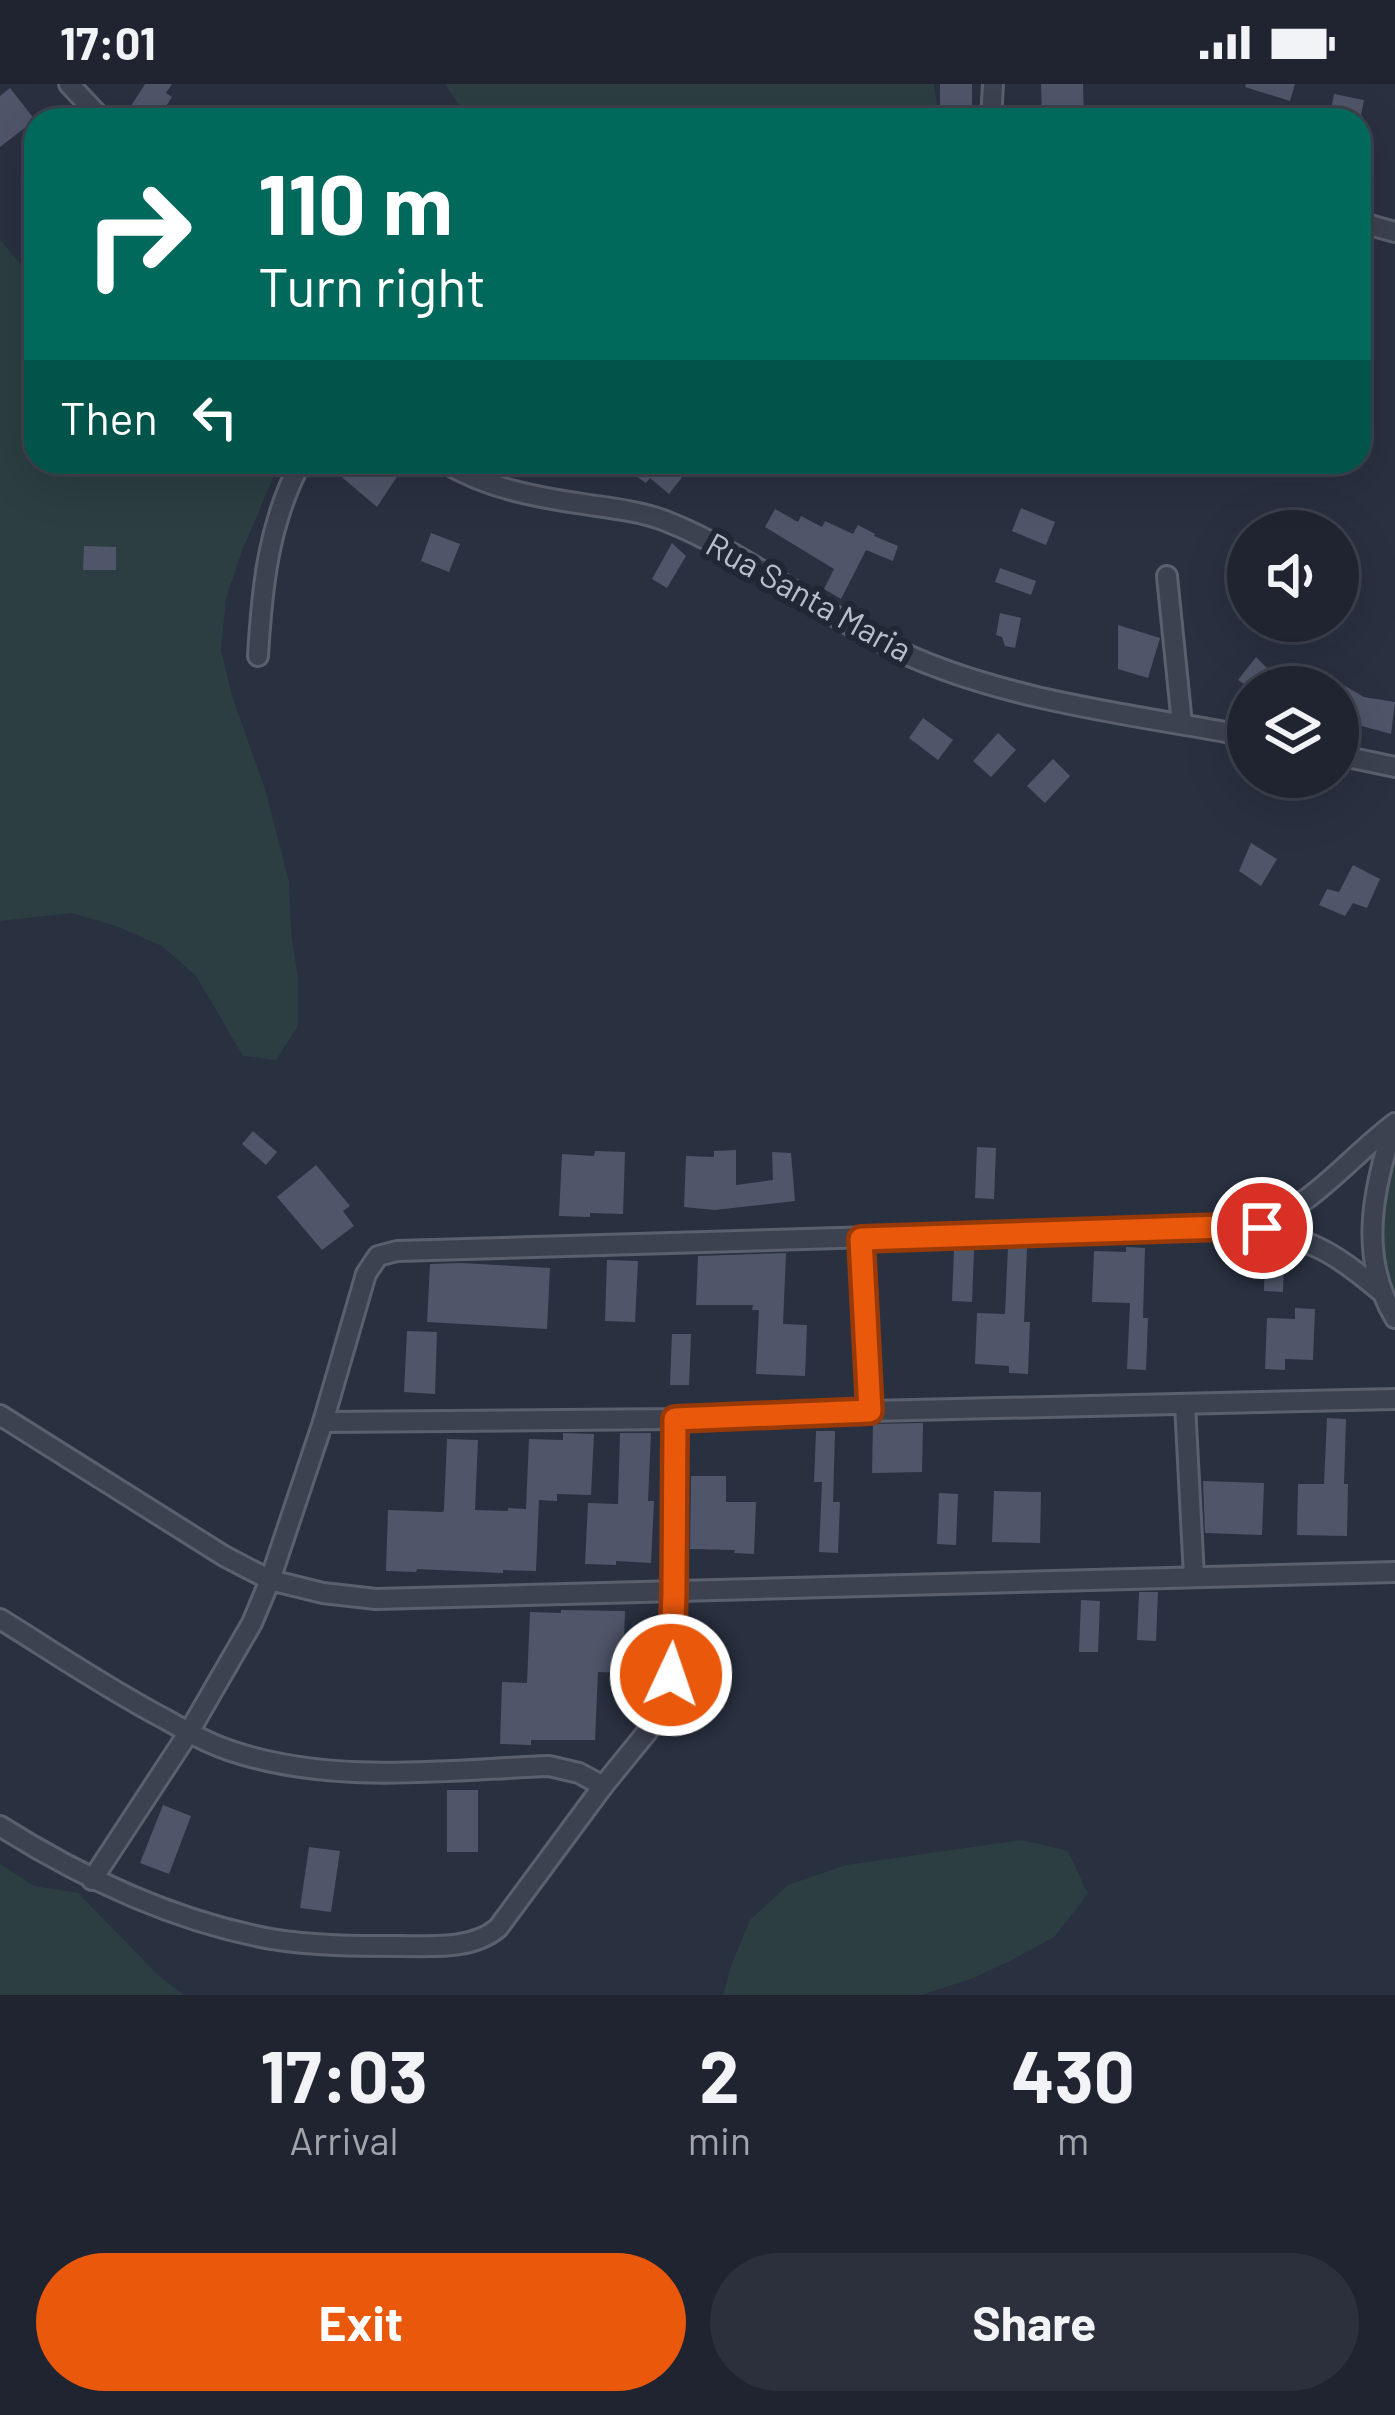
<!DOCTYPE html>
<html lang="en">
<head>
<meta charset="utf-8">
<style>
	:root { --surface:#1f2430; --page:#2c303c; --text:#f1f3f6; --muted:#a1a4ab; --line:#3c414c; --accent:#ea580c }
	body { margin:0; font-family:Barlow,sans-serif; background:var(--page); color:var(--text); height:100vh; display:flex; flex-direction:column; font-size:45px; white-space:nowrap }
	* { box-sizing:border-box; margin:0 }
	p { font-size:39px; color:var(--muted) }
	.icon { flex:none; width:66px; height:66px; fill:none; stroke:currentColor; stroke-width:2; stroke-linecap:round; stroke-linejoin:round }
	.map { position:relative; height:1911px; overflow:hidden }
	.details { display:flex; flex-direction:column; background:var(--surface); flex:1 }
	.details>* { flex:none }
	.hud { position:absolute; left:24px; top:24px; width:1347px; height:366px; border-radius:36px; box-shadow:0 12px 48px #0002,0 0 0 3px var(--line); background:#00695c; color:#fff; overflow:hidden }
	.fabs { position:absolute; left:1227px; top:426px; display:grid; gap:24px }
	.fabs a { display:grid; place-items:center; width:132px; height:132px; border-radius:50%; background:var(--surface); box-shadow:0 12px 48px #0002,0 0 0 3px var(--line); font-size:60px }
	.pin { position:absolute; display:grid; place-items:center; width:102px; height:102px; color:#fff; margin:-51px; border:6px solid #fff; border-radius:50%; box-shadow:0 3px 12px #0007 }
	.me { position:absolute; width:132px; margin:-66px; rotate:3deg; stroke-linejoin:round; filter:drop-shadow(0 0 9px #0008) }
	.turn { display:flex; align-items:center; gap:42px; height:252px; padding:0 36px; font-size:54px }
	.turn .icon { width:156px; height:156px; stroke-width:2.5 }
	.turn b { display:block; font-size:84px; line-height:102px }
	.then { display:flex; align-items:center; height:114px; padding:0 36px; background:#0003; gap:24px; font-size:45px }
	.eta { display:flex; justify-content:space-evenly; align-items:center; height:204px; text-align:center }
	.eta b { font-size:72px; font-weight:700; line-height:84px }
	.action { display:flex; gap:24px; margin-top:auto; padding:24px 36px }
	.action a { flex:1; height:138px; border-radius:72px; background:var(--accent); color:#fff; font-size:48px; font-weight:700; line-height:138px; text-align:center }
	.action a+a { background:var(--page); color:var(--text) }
	.status { display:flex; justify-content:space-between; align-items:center; height:84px; padding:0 60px; background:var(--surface); direction:ltr }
	.status svg { height:33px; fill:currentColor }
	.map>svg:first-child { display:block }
</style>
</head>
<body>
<div class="status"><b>17:01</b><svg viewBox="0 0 49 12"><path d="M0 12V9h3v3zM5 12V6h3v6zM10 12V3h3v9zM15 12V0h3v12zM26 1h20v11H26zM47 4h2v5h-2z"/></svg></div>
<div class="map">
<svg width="1395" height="1911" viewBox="0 0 1395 1911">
	<rect width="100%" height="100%" fill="#293040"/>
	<g fill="#2c3e42">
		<polygon points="445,0 934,0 939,36 469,36"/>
		<polygon points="0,156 36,198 36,378 280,378 242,467 226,514 221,566 232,612 265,705 289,798 291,849 298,895 298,942 276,976 243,972 196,892 162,862 116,842 71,829 0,837"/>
		<path d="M1395 1065V1214C1372 1170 1376 1109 1395 1065Z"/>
		<polygon points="1022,1756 1068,1767 1088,1810 1054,1853 1012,1876 971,1895 921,1911 723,1911 731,1882 750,1836 788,1801 846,1781"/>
		<polygon points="0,1780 34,1802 78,1809 160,1893 184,1911 0,1911"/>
	</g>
	<g fill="#4f5669">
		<polygon points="145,0 172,0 166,9 172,13 157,36 133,36 139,27 131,22"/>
		<rect x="940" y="0" width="32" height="23"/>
		<polygon points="1041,0 1083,0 1084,36 1042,36"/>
		<polygon points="1246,0 1295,0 1290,17 1245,3"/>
		<polygon points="10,4 35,36 0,63 0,12"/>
		<polygon points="1334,10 1364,16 1360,36 1329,36"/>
		<polygon points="324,378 393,378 402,385 377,423"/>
		<polygon points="637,378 694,378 669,410 650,394 646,399 630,388"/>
		<polygon points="1021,424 1055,438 1046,461 1012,447"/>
		<polygon points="775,425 798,438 801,432 822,443 825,437 853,450 858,441 875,450 874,452 898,462 893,477 866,466 841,515 824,505 834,485 765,443"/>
		<polygon points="431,449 460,460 449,488 421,477"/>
		<polygon points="672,459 686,472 667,504 652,495"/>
		<polygon points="84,462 116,463 116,486 83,486"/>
		<polygon points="1000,484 1036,497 1031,511 995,498"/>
		<polygon points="1000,529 1021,534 1015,564 1005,562 1002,553 996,551"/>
		<polygon points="1118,541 1160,554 1148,594 1118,585"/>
		<polygon points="1256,573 1269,586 1260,603 1248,603 1238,596"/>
		<polygon points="1338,598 1364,613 1395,618 1391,650 1358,641 1357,643 1338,636"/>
		<polygon points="923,634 953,656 938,676 909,654"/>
		<polygon points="998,649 1016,666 991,693 973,677"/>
		<polygon points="1053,675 1070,692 1045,719 1027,702"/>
		<polygon points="1251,759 1277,775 1261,802 1239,787"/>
		<polygon points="1353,781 1380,795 1367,824 1353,819 1345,832 1319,821 1327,805 1339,808"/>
		<polygon points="253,1047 277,1068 266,1081 242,1060"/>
		<polygon points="977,1063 996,1064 994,1115 975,1114"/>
		<polygon points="736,1066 736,1101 773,1096 772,1068 791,1069 795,1117 715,1126 684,1123 686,1072 714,1073 714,1067"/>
		<polygon points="595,1067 625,1068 623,1130 590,1129 590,1133 559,1132 562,1070 594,1072"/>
		<polygon points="316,1081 350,1122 343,1127 354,1142 322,1166 277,1113"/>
		<polygon points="1265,1159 1284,1165 1283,1208 1264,1207"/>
		<polygon points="1008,1163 1027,1164 1024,1238 1030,1238 1028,1290 1009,1289 1009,1282 975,1280 977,1229 1005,1230"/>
		<polygon points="1126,1163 1145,1164 1143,1234 1148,1234 1146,1286 1127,1285 1130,1219 1092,1218 1094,1167 1126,1168"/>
		<polygon points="954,1166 974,1166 972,1218 952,1217"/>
		<polygon points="786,1169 783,1240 807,1241 805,1292 756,1290 759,1226 752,1226 753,1221 696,1221 698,1172"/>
		<polygon points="607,1176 638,1177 635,1238 605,1237"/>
		<polygon points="461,1179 550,1184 547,1245 427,1238 430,1180"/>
		<polygon points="1295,1224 1315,1225 1313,1276 1285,1275 1285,1286 1265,1285 1267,1234 1295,1235"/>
		<polygon points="407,1247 437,1248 435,1310 404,1308"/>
		<polygon points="672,1250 691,1250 689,1301 670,1301"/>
		<polygon points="1327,1334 1346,1335 1344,1400 1348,1400 1347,1452 1297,1451 1298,1400 1324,1400"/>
		<polygon points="923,1339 922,1388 872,1389 873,1340"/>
		<polygon points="816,1347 835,1347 833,1418 840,1418 838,1469 819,1468 822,1398 814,1398"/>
		<polygon points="563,1349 594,1350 591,1411 557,1410 557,1417 539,1416 536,1487 503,1486 503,1489 417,1485 416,1488 386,1487 388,1426 443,1428 444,1425 447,1355 478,1356 475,1426 508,1427 508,1424 526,1425 529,1355 563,1356"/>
		<polygon points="620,1349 651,1349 648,1417 654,1417 651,1479 616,1477 616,1481 585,1480 588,1419 618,1420"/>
		<polygon points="691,1392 726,1392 726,1418 756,1418 754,1470 734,1469 735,1466 690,1465"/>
		<polygon points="1203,1397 1264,1399 1262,1451 1205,1449"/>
		<polygon points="994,1407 1041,1408 1040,1459 992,1458"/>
		<polygon points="939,1409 958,1410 956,1461 937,1460"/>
		<polygon points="1139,1508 1158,1508 1156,1557 1137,1556"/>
		<polygon points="1081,1516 1100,1517 1098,1568 1079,1568"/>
		<polygon points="561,1526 625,1527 623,1589 598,1588 595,1656 531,1656 531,1661 500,1660 502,1598 527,1599 530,1528 561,1529"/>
		<rect x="447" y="1706" width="31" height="62"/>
		<polygon points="163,1721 191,1732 169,1790 140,1779"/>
		<polygon points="309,1763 340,1767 331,1828 300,1824"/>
	</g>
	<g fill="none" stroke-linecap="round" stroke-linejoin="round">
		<defs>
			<g id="street">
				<polyline points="69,0 103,36"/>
				<polyline points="991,36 993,0"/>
				<polyline points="1359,138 1395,148"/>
				<path d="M444 378C486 404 535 413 583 420 610 424 638 427 663 436 749 469 820 531 903 569 1008 617 1134 631 1248 652"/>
				<polyline points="1167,492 1182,640"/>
				<path d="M258 572C262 504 268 440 301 378"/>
				<polyline points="1338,671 1395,683"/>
				<path d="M1394 1040C1373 1104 1358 1173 1395 1234"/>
				<path d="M1253 1142C1313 1158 1332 1166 1380 1207"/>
				<polyline points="861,1155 870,1327"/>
				<polyline points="1185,1320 1194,1493"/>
				<polyline points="0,1331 224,1472 270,1496 323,1509 376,1515 1395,1488"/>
				<polyline points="323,1338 675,1335 870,1327 1395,1315"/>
				<path d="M0 1535C55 1569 108 1605 165 1635 186 1647 207 1659 231 1667 333 1701 444 1686 549 1682L579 1689 603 1702"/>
				<path d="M0 1742C84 1795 173 1837 271 1855 314 1862 357 1862 400 1862 432 1862 472 1866 498 1844L603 1702 647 1648 667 1610 671 1591 674 1509 675 1335"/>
				<path d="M92 1796 189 1648 252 1539 270 1496 323 1338 366 1190 378 1172 397 1167 1253 1142C1311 1126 1348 1074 1395 1039"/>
			</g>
		</defs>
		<use href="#street" stroke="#5a606d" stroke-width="24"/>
		<use href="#street" stroke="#3d4250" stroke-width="18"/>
	</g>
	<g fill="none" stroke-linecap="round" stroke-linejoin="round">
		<defs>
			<polyline id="route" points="671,1591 674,1509 675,1335 870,1327 861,1155 1253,1142 1262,1144"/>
		</defs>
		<use href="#route" stroke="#983908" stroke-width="30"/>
		<use href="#route" stroke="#ea580c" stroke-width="21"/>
	</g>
	<g text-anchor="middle" stroke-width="12" stroke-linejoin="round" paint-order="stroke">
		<g font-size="33" fill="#b9beca" stroke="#212735">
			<text transform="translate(809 513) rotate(29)" y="12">Rua Santa Maria</text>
		</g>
	</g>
</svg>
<div class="fabs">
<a><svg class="icon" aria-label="sound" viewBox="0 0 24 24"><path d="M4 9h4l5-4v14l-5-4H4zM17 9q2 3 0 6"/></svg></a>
<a><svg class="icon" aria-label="layers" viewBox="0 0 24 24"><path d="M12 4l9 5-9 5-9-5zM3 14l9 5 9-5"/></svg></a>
</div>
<div class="pin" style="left:1262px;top:1144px;background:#d93025"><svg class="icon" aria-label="arrive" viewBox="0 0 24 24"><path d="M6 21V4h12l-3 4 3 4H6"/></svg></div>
<svg class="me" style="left:671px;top:1591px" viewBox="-20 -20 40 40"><circle r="17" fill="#ea580c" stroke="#fff" stroke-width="3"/><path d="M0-11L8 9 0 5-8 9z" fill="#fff"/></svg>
<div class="hud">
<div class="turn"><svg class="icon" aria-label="right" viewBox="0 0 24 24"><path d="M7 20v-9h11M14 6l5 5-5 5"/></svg><div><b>110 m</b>Turn right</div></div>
<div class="then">Then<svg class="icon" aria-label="left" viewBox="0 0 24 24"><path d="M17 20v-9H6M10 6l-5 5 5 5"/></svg></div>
</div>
</div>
<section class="details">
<div class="eta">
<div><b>17:03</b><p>Arrival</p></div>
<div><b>2</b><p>min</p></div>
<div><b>430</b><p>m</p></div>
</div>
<div class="action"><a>Exit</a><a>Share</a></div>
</section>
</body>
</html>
